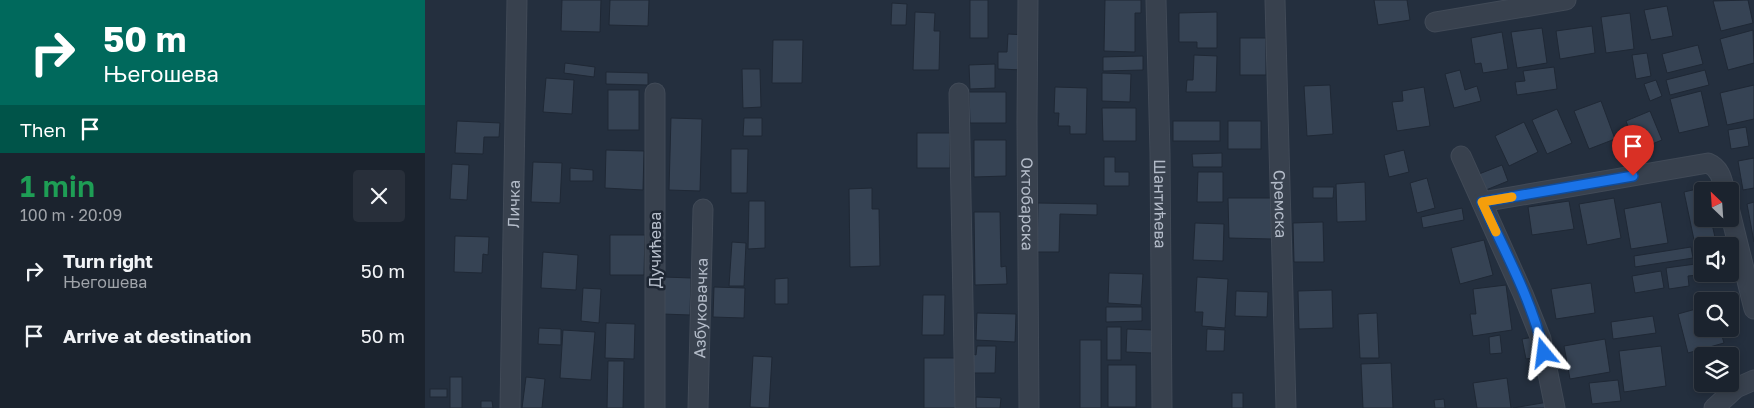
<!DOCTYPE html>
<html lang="en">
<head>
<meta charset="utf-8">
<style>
	:root { --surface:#1b232e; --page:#282f3a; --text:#f1f3f6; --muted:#a0a4aa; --line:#39404a }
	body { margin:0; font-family:"Golos Text",sans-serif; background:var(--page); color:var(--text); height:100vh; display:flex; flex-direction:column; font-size:19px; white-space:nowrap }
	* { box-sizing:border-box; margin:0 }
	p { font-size:16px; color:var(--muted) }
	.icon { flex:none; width:28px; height:28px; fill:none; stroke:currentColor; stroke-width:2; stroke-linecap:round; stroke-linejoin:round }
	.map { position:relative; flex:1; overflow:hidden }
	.drawer { display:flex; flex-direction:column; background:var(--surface); width:425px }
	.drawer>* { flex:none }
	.banner { background:#00695c; color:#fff; overflow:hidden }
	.needle { width:32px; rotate:335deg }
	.buttons { position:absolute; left:1269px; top:182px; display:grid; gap:10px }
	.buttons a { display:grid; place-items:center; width:45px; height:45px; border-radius:5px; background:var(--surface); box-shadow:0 2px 8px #0003,0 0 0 1px var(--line); font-size:25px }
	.pin { position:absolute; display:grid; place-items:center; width:42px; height:42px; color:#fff; margin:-51px -21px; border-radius:50% 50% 50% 0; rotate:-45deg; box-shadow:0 0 5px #0007 }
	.pin .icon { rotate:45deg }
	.me { position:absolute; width:55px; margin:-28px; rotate:344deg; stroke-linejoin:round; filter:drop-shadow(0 0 4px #0008) }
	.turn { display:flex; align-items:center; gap:18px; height:105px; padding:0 20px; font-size:22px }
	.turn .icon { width:65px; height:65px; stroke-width:2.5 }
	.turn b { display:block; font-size:35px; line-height:42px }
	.then { display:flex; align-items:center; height:48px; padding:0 20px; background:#0003; gap:10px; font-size:19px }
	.round { display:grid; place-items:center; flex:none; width:52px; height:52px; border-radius:5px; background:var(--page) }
	.head { display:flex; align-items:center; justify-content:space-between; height:85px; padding:0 20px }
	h1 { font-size:30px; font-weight:600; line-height:38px; color:#1e9e55 }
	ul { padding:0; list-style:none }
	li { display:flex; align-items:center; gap:15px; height:65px; padding:0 20px }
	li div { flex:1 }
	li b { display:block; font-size:19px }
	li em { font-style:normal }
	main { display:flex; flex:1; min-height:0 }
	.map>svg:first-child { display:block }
</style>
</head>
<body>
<main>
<section class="drawer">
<div class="banner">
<div class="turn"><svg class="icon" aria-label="right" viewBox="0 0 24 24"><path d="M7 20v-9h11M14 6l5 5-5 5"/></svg><div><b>50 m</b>Његошева</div></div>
<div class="then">Then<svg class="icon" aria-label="arrive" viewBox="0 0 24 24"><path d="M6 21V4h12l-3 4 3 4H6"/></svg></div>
</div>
<div class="head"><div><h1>1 min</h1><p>100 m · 20:09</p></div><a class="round"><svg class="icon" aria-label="close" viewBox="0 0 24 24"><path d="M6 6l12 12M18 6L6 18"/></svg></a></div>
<ul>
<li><svg class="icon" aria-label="right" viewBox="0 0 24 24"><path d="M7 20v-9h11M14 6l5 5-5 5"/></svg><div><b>Turn right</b><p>Његошева</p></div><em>50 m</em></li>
<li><svg class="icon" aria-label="arrive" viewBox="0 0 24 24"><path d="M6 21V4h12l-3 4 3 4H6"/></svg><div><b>Arrive at destination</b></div><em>50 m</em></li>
</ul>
</section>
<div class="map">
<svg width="1329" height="408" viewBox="0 0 1329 408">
	<rect width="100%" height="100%" fill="#242f3e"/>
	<g fill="#364354" stroke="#1f2835">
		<polygon points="137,0 176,0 175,32 136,31"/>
		<polygon points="185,0 224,0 223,26 184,25"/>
		<rect x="545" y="0" width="18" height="38"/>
		<polygon points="680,0 716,0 716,13 710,13 710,52 679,51"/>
		<polygon points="949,0 982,0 985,20 953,25"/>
		<polygon points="1323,0 1328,23 1296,31 1288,1"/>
		<polygon points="467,3 482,4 481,25 466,25"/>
		<polygon points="1242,6 1248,36 1226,40 1219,10"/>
		<polygon points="490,12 510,13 509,31 515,31 514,70 488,70"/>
		<polygon points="792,12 792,48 772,48 772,42 754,42 754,13"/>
		<polygon points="1205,13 1209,49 1181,53 1176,17"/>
		<polygon points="1167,26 1170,53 1135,59 1131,31"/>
		<polygon points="1117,28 1122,63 1092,68 1086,32"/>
		<polygon points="1328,30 1329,63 1303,70 1295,39"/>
		<polygon points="1077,32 1083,69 1058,73 1056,63 1050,64 1046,38"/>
		<polygon points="583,34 600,35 599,70 573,69 573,52 582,52"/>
		<rect x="815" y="38" width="26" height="37"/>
		<polygon points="348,40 378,40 377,83 347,83"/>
		<polygon points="1273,45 1278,64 1242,73 1237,54"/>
		<polygon points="1222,53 1226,76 1211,79 1207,55"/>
		<polygon points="769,55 792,56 791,92 761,92 762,80 768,80"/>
		<polygon points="718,56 718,70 678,71 678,57"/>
		<polygon points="140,63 170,67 169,77 139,73"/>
		<polygon points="570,64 570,88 545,89 544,65"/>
		<polygon points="1129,67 1132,89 1092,95 1090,82 1100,81 1098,71"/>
		<polygon points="317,69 335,69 336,107 318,108"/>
		<polygon points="1035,70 1040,90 1052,86 1056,101 1029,108 1020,74"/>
		<polygon points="1280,70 1284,85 1245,95 1241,80"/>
		<polygon points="181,72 223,73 223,85 181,84"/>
		<polygon points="677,73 706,74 705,102 677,101"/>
		<polygon points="121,78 149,80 147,114 118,112"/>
		<polygon points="1231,80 1237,96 1225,101 1219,84"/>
		<polygon points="905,85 908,134 882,136 879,86"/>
		<polygon points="1329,85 1329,119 1302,125 1295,93"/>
		<polygon points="630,87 662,88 661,134 645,134 645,126 633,126 634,113 629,113"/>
		<polygon points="999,87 1005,126 972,131 967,102 978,101 977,91"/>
		<rect x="183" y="90" width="31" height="40"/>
		<polygon points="1276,91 1284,126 1254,133 1245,99"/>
		<polygon points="544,92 581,92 581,123 545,123"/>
		<polygon points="1176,101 1190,139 1164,149 1149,111"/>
		<polygon points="677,108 711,108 711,141 678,141"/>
		<polygon points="1132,109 1147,143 1122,154 1107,120"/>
		<polygon points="1225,111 1237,140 1212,150 1201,121"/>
		<polygon points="246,118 277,119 275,191 244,190"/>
		<polygon points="319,118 337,118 337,136 318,136"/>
		<polygon points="32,121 75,123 74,137 59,137 58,154 30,153"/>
		<rect x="748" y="121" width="47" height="20"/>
		<rect x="803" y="121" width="33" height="28"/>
		<polygon points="1099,122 1113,152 1084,166 1070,136"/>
		<polygon points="1321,127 1324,146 1306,149 1303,130"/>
		<rect x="492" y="133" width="33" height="35"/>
		<polygon points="549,140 581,140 581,176 549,177"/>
		<polygon points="306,149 323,149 322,193 306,193"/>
		<polygon points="181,150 219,151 218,190 180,188"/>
		<polygon points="979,150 984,172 964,177 959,155"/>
		<polygon points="797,153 797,167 768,167 767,154"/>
		<polygon points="679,157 690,157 690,172 704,172 704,186 679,186"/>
		<polygon points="1329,158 1329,188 1318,190 1313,161"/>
		<polygon points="108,162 137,163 135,203 106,202"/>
		<polygon points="27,164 44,165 42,200 25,199"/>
		<polygon points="1077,165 1083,181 1061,190 1054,174"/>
		<polygon points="145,168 168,170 168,181 145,181"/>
		<polygon points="773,172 798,172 798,202 772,202"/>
		<polygon points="1002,178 1010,208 992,213 985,183"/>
		<polygon points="940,182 941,221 912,222 911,184"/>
		<polygon points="1285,186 1286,191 1278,191 1278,219 1292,219 1293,223 1287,224 1292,246 1278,246 1278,259 1273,259 1259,192"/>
		<polygon points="888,187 909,187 908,198 888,198"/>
		<polygon points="447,188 447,209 454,209 455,266 425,267 424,189"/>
		<polygon points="803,198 848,198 848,239 804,238"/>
		<polygon points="1189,198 1196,238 1162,245 1154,204"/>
		<polygon points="324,201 340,201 340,248 323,249"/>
		<polygon points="1144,201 1149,229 1107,235 1103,207"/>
		<polygon points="1236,202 1243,243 1206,249 1199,209"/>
		<polygon points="1329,202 1329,242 1322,204"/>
		<polygon points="613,203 672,204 672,215 635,214 634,252 612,252"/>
		<polygon points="1037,208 1039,220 998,228 996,217"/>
		<polygon points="549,212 575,212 576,267 581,266 582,284 550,285"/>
		<polygon points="898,222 899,262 869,262 868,223"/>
		<polygon points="770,223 799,224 798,261 768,260"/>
		<polygon points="185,235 220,235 219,275 185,275"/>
		<polygon points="30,236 64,237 63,255 58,254 57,273 29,272"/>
		<polygon points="1059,240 1068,275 1035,284 1026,248"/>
		<polygon points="307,242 321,243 319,286 304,286"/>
		<polygon points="1266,247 1268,258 1210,267 1209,256"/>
		<polygon points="118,252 153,255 151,290 116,288"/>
		<polygon points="1278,263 1278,274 1282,274 1263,276 1264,286 1244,289 1241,268"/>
		<polygon points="1236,271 1239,288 1210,293 1207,276"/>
		<polygon points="684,273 718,274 716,305 683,303"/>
		<polygon points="239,277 266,278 265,315 238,314"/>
		<polygon points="772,277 803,279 800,328 777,326 778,312 770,312"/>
		<polygon points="363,278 363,304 350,304 350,279"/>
		<polygon points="1166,283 1170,313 1131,319 1126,289"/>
		<polygon points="1081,285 1087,330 1048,336 1045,314 1051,314 1048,289"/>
		<polygon points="289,287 320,288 319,318 288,317"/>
		<polygon points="158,288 176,289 174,323 156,321"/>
		<polygon points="907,290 908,328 874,329 873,291"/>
		<polygon points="811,291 843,292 842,317 810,316"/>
		<polygon points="498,295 520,295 519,335 497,335"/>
		<polygon points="681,307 717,307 717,321 681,322"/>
		<polygon points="1278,307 1278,329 1295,329 1299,343 1263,353 1253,314"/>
		<polygon points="552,313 591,314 590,342 551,340"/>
		<polygon points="952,313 954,358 935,358 933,314"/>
		<polygon points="1228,316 1231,333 1188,339 1186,322"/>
		<polygon points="181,323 210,324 209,359 180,358"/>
		<rect x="682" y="327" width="14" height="33"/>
		<polygon points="114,328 136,329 136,345 113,344"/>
		<polygon points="702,329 728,330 727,353 701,352"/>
		<polygon points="782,329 800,330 799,351 781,351"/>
		<polygon points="138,330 170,332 166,380 135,378"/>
		<polygon points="1075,335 1077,353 1065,354 1064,337"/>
		<polygon points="1109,337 1113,357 1101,359 1097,339"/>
		<polygon points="1180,339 1185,372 1145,379 1139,346"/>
		<rect x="655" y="340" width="21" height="68"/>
		<polygon points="552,346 571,346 570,373 548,373 548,354 551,355"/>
		<polygon points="1236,346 1241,386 1199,392 1194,351"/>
		<polygon points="328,356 347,357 344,408 325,407"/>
		<rect x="499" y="358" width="33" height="50"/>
		<polygon points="183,361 199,361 198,408 182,408"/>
		<polygon points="966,363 968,408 938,408 936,364"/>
		<rect x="683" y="365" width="28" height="42"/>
		<rect x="25" y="377" width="12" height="31"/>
		<polygon points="101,377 120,379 117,408 97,408"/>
		<polygon points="1082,378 1086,408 1052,408 1048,383"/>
		<polygon points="1193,380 1196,401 1167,404 1164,383"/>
		<rect x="5" y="389" width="17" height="8"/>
		<rect x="807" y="393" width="11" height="15"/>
		<polygon points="551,397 576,398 575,408 551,408"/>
		<polygon points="1019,399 1020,408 1010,408 1009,400"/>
		<polygon points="56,401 67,401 68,408 56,408"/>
		<polygon points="1123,402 1124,408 1088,408"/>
	</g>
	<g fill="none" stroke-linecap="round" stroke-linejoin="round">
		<defs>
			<g id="minor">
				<path id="s1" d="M603 0 602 122 604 408"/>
				<path id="s2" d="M731 0 735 153 737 408"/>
				<path id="s3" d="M850 0 861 408"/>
				<polyline points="1010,22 1141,0"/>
				<polyline points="230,93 230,408"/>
				<polyline points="534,93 540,408"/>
				<polyline points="1036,156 1098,294 1116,339 1130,408"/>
				<path d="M1057 202 1283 163C1295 168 1297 179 1300 191"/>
				<polyline points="1305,212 1329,309"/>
				<path id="s4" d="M85 408 92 0"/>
				<path id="s5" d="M273 408 278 209"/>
				<polyline points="1289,408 1311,388 1329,380"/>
			</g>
		</defs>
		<use href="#minor" stroke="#414a57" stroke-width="21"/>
		<use href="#minor" stroke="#38414e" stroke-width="19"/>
	</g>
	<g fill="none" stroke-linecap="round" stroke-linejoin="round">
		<defs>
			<path id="route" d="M1119 353C1107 300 1079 250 1057 202L1208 176"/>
		</defs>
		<use href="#route" stroke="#114b97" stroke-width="12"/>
		<use href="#route" stroke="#1a73e8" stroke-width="9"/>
		<polyline stroke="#f59e0b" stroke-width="9" points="1071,232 1057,202 1087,197"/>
	</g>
	<g text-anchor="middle" stroke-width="5" stroke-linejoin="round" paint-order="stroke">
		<g font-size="16" fill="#b4bcc9" stroke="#1d2633">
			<text dy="6" stroke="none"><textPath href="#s4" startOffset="204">Личка</textPath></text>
			<text dy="6" stroke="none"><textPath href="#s1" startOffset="204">Октобарска</textPath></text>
			<text dy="6" stroke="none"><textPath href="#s2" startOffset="204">Шантићева</textPath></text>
			<text dy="6" stroke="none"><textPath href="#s3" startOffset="204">Сремска</textPath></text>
			<text transform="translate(230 250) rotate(-90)" y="6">Дучићева</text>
			<text dy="6" stroke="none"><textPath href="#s5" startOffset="100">Азбуковачка</textPath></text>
		</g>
	</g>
</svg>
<div class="buttons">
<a><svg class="needle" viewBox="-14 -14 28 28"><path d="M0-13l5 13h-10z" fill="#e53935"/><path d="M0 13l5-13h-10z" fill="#a0a4aa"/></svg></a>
<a><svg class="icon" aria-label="sound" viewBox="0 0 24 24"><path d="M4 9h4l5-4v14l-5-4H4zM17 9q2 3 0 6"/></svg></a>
<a><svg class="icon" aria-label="search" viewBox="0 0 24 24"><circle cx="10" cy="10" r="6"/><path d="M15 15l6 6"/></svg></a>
<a><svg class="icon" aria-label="layers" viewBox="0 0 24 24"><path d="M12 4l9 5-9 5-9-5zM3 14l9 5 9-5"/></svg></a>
</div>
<div class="pin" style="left:1208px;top:176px;background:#d93025"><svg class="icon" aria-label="arrive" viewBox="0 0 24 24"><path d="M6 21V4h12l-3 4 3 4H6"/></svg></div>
<svg class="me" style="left:1119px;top:353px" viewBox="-20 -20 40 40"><path d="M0-17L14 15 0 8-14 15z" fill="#1a73e8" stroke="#fff" stroke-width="4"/></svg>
</div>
</main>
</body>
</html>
